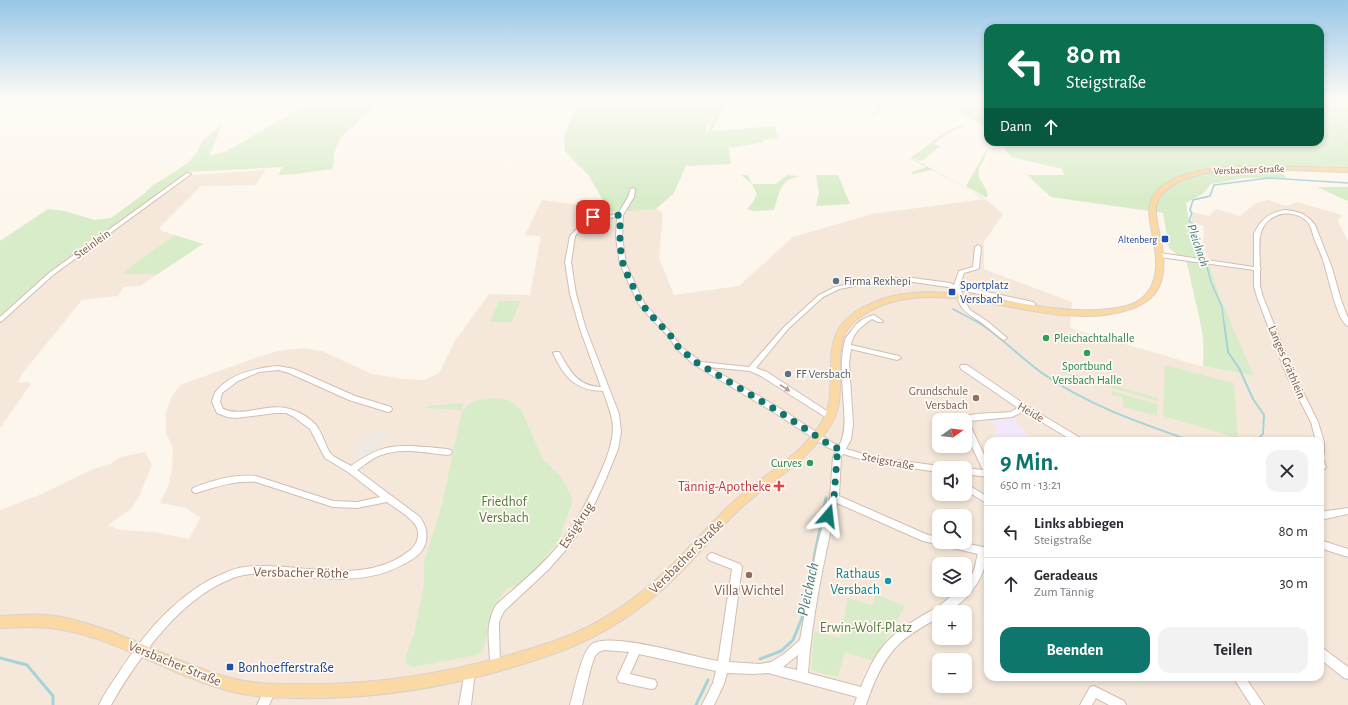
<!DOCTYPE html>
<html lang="de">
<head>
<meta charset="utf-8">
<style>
	:root { --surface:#fff; --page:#f2f2f3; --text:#2b2b33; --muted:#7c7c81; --line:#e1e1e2; --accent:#0f766e }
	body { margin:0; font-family:"Alegreya Sans",sans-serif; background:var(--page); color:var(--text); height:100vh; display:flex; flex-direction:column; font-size:15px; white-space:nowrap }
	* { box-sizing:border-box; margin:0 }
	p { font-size:13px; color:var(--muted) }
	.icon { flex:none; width:22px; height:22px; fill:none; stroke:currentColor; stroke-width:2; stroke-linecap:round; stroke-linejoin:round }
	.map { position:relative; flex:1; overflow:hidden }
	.sheet { position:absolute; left:984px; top:437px; width:340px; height:244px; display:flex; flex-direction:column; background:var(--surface); border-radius:12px; box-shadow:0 2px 6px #0003 }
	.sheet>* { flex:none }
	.banner { position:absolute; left:984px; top:24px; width:340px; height:122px; border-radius:12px; box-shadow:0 2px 6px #0003; background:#0b6e4f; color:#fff; overflow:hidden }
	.needle { width:26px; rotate:76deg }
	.buttons { position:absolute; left:932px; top:413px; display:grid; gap:8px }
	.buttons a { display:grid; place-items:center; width:40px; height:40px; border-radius:8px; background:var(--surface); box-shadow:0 2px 6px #0003; font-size:20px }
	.pin { position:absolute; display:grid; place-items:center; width:34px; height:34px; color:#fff; margin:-17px; border-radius:8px; box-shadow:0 2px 6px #0006 }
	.me { position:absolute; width:44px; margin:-22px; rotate:17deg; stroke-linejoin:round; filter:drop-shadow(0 0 3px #0008) }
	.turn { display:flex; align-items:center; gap:14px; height:84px; padding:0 16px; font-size:18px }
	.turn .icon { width:52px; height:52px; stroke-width:2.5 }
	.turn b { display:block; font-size:28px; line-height:34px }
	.then { display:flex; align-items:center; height:38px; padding:0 16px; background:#0003; gap:8px; font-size:15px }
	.round { display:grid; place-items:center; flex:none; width:42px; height:42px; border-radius:12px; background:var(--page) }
	.headline { display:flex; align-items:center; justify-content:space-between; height:68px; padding:0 16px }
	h1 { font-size:24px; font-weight:700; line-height:30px; color:var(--accent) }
	.primary-button { display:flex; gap:8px; margin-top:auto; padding:8px 16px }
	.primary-button a { flex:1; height:46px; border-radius:12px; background:var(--accent); color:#fff; font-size:16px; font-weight:700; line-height:46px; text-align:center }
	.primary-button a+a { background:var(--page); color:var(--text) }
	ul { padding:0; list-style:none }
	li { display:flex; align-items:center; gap:12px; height:52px; padding:0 16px; border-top:1px solid var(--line) }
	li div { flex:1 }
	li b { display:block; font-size:15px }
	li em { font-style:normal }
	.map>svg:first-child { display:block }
</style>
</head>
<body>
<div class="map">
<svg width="1348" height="705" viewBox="0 0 1348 705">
	<rect width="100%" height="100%" fill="#fdf6ec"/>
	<g fill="#f5e8da" fill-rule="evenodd">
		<polygon points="266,170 255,185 201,186 159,228 162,231 175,235 136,262 122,274 158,274 140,286 123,287 118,296 82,300 22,374 18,383 28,382 31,384 0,428 0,322 20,303 57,272 190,175"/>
		<path d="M985 199 1003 214 984 242V269L1072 302 1070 328 1197 365 1253 376 1220 297 1203 244 1204 226 1190 223 1193 212 1209 216 1216 209 1240 216 1256 203 1268 200 1286 206 1297 202 1342 215 1338 221 1348 241V705H0V510L37 496 93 469 111 464 120 457 145 452 152 464 140 495 131 509 108 525 120 530 155 532 189 539 200 518 186 508 160 503 168 487 172 468 173 448 166 433V412L172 396 180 385 258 357 278 351 304 348 322 351 372 374 403 379 424 380 439 373 455 341 489 294 530 295 541 236 525 235 542 200 608 209H656L663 213 659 258 674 295 739 286 793 237 872 214ZM939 420H965V446H939ZM988 441H1320V677H988ZM939 468H965V494H939ZM939 516H965V542H939ZM939 564H965V590H939ZM939 612H965V638H939ZM939 660H965V686H939Z"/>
	</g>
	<polygon fill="#efe9e4" points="381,431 388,432 376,453 359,461 356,457 351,457 365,435 370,436"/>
	<polygon fill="#f3e8fa" points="1014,418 1032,441 999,441 995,433 997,429 990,419"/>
	<g fill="#d8ecc9">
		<polygon points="315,100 382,100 341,137 334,153 334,163 332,169 296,174 278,175 283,167 188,172 17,301 0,316 0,241 48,209 65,211 94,220 111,218 144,194 152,186 188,163 198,151 199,147 203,140 222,125 209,156 227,151"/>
		<path d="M577 100H730C716 105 711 119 705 132H707L718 109 722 106 723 109 711 132 716 131 775 126 778 138 762 140 764 142 731 148 727 146 729 148 731 164 686 166 674 193 656 209 617 212 608 209 589 176 565 151 564 135 574 114Z"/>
		<polygon points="842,100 886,106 865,122 879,107 854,103 852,105 839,103"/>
		<polygon points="956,100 988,100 988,129 962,114"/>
		<polygon points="1320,100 1348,100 1348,173 1280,171 1287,178 1243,178 1211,184 1204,193 1186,203 1189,222 1196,231 1206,260 1179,256 1169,248 1163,213 1051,197 1027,175 1064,175 1062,169 1011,157 1001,142 1320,142"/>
		<path d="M964 125 966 126C953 129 944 136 934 144L940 146 922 161 912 158 984 198H981L973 192 932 170 913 174 911 172 926 167 910 158C927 147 944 129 964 125Z"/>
		<path d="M987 149 983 162 979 167C979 170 978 174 979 177 982 185 989 189 987 198L966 186Z"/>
		<path d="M741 175H748L752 184H776L787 175 800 176C779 180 780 192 774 210L753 211 747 209 753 202 757 194 752 184Z"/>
		<polygon points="816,175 838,175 850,204 816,206 819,193"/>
		<polygon points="1317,187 1348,187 1348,201"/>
		<polygon points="175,235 203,244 158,274 122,274 136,262"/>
		<path d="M1186 261 1209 264 1220 297 1254 376 1203 366C1205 340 1202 331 1197 307 1193 292 1191 277 1186 261Z"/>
		<polygon points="499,301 520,301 512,322 490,322"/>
		<polygon points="1165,365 1234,383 1238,438 1163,416"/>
		<polygon points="1062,371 1158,398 1157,401 1061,373"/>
		<polygon points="1112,391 1157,404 1157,416 1123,407 1123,398 1112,395"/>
		<path d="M494 398 509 400 521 409 542 458 560 476 567 487 572 498V504L562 530 563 532C554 548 535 572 520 583 515 586 507 587 504 592 494 605 486 633 484 649L477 655 413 667 406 664V655L414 634 424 585V562L442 504 462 411C471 400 480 399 494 398Z"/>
		<path d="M452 403 464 404 460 410 423 408C431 403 443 407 452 403Z"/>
		<polygon points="876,594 905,606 874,661 845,652 838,677 811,670 814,631 840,638 848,598 872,605"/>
	</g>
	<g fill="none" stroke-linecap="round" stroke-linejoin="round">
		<g stroke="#a5d3da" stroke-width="1.5">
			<polyline points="953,309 979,323"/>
			<polyline points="1224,323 1222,307 1211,282 1203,252 1198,241 1195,225 1189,221 1192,213 1190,210 1193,200 1210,196 1214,185 1269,178 1348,183"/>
		</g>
		<g stroke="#a5d3da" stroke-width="2">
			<path d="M978 322C1001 337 1020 357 1042 373 1087 405 1140 423 1192 441"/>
			<polyline points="1224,322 1228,352 1239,368 1253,399 1264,415 1263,434 1256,441"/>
		</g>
		<g stroke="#a5d3da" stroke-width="3">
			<polyline points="0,658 27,665 53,696 53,705"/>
			<polyline points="760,659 781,651 793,640 802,618 826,498"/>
			<polyline points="696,705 708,680"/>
		</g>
		<defs>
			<g id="minor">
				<polygon points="187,173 191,174 53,275 2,321 0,322 0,317 49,273"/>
				<path d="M631 188 635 189 634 197 623 215 622 237 626 264 644 303 672 334 681 347 699 360 701 362 749 367 784 327 819 295 835 287 876 278H913L950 283 954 285 959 271 973 267 975 247 978 245 981 247 979 268 978 269 964 273 959 286 1033 302 1036 304 1033 306 961 290 964 300 970 310 987 321 1006 337 1007 338 1004 340 1002 339C995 334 989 328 982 323 966 312 961 312 955 291L948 287 913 282H876L839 289 823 297 788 329 756 368 767 372 833 415 834 417 833 419 830 420 761 376 750 371 709 367 781 409 833 443 839 446C845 435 845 423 844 410 843 387 839 362 845 340 846 337 850 333 852 330 857 322 865 317 874 315L883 321 882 322H878L872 319C862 326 853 332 851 345L899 356 901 358 897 360 851 349 849 363 853 424 851 439 846 449 874 457 939 466 943 468H939V472L874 463 843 454 841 457 839 496 928 535 939 537V542H959L988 548V556H987C986 561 985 566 983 571 977 588 958 612 939 612V617C926 625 912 632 900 643 883 659 873 683 866 705H854L857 697 768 673 753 674 727 673 724 684 714 705H702L713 683 716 671 639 654 630 674 655 680 657 684 655 688 651 689 619 682 617 678 629 652 604 650 599 652 595 656 591 667 582 705H570C574 692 581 652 592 644 611 631 693 657 718 661L732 569 709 560 707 557 709 554 712 553 740 564 742 567 729 662 760 664 771 662 784 654 800 640 817 547 830 498 833 457 836 451 827 447 775 413 693 364 677 349 668 336 647 314 638 303 620 264 616 237 617 217 590 220 575 236 571 262 576 294 586 329 619 414 621 432 618 449 605 481 594 505 580 530 570 545 548 570 504 611 499 622V628L500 664 499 668 495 669 491 668 490 664C490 641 484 627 496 605 517 586 540 568 558 546 575 525 588 501 599 476 606 460 613 444 613 426 612 414 607 403 603 391 576 391 564 377 553 353L555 352H559C570 370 576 386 601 387L580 329 570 294 565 262 570 236 587 218 618 214 628 197ZM837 503 923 541 978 554C976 559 976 565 974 570 972 577 965 582 965 590 957 590 946 601 939 606 924 615 908 623 894 635 878 648 869 668 861 687L808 673C812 616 824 559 837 503ZM798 655 797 670 783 667Z"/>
				<path d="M1285 210 1293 211 1303 214 1310 219 1315 225 1332 268 1341 300 1348 318V326C1337 321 1329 279 1325 267 1323 258 1319 250 1315 241 1313 236 1312 229 1309 224 1303 215 1288 211 1278 215 1254 224 1260 247 1260 268L1261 269 1260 270V286L1263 297 1294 374 1318 422 1324 442V453L1323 455 1320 456V441H1316L1311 422 1286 374 1257 297 1254 286V270L1160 257 1157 255 1160 253 1254 267V234C1260 220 1270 212 1285 210Z"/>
				<path d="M961 365H967L1027 406 1082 439 1083 441H1073L1024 411 1012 417 970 421H968L988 463V477L965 474V468L983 470 965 432V420H960C969 411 997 414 1010 412 1013 411 1015 409 1018 408L961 369 960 367Z"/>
				<path d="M278 366 294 369 355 396 391 407 392 409 391 411 388 412 349 400 289 373 278 370 259 372 238 381 222 393 220 402 223 409C244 418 268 402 290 409 299 412 310 418 316 425 322 433 325 444 330 453 334 458 345 462 351 466 379 446 392 444 426 447 434 448 443 448 451 450L452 452 451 454 448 455C427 453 402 447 381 455 372 458 365 465 357 470L420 517C427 527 429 538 423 549 419 556 410 561 402 565 368 584 327 579 290 576 271 574 250 571 233 578 180 598 138 658 111 705H99C104 694 111 684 118 674 144 633 180 590 227 572 238 567 250 566 262 566 311 566 367 584 409 551 418 545 422 531 413 522 406 514 395 508 387 502L357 508 333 507 256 482C234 480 216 487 196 493L193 492 192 490 193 488C214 480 234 474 256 476L333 501 357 502 380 497 348 472 325 458 310 429 294 417 286 413H276L236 418 227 417 217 413 212 402C213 398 214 393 217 390 232 373 256 368 278 366Z"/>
				<polygon points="1320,458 1323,459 1326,467 1325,469 1320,469"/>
				<polygon points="965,483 988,497 988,504 965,490"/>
				<polygon points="1348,508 1348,514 1320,520 1320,512"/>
				<polygon points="1320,540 1348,549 1348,557 1320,548"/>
				<polygon points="1320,648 1324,649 1348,667 1348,679 1344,678 1320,659"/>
				<polygon points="470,666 474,667 475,671 471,705 459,705 465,671 466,667"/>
				<polygon points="1233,677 1245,677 1264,705 1251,705"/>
				<polygon points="270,685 274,686 276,690 269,705 257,705 266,686"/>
				<polygon points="1094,686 1124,701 1126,705 1109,705 1096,698 1092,705 1080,705 1090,687"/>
			</g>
			<path id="major" d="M1237 166 1348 168V172C1299 171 1209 158 1169 188 1162 193 1157 199 1156 208 1155 219 1159 231 1161 241 1168 277 1162 301 1124 311 1041 335 931 262 856 320 827 342 850 389 833 421 812 458 774 479 743 506 720 527 702 551 680 573 645 608 603 636 556 653 473 683 383 700 295 698 273 698 251 697 229 691 208 685 187 677 167 668 132 653 96 635 58 629 38 626 20 627 0 628V616C21 615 41 613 61 617 122 629 175 664 235 679 255 684 276 684 297 684 383 686 472 669 554 641 599 626 641 596 675 562 697 540 716 516 740 496 768 472 806 452 824 418 840 387 818 342 849 317 915 263 1020 315 1096 310 1112 309 1128 308 1141 299 1163 282 1156 250 1151 227 1150 220 1148 211 1150 204 1158 173 1211 168 1237 166Z"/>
		</defs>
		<use href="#minor" stroke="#d1beb0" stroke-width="2"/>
		<use href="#major" stroke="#dad1cd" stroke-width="2"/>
		<use href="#minor" fill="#fff" fill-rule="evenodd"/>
		<use href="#major" fill="#fbd9a5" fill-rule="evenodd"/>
	</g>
	<defs><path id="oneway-solid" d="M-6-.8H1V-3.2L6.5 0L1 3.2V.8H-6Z"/></defs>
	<use fill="#af9d94" href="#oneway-solid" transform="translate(785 388) rotate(33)"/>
	<linearGradient id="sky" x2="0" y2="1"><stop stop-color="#97c7e8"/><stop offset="0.5" stop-color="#fefbf6"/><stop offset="1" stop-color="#fefbf6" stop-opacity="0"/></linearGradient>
	<rect width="1348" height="199" fill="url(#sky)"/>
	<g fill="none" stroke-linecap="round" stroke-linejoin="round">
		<polyline stroke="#0f766e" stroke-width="7" stroke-dasharray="0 12.6" points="593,217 620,215 620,246 623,264 627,274 641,303 649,313 670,335 679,348 696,362 778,411 830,445 841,450 837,457 834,498 828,516"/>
	</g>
	<g fill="#1a4fb4" stroke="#fffaf3" stroke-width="1.5">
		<rect x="1161" y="235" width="8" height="8" rx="2"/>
		<rect x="948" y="288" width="8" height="8" rx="2"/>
		<rect x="226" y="663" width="8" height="8" rx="2"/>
	</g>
	<g fill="#5c6f8a" stroke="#fffaf3" stroke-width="1.5">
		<circle cx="836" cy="281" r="4"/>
		<circle cx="788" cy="374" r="4"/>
	</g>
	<g fill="#2e9e5b" stroke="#fffaf3" stroke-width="1.5">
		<circle cx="1046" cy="338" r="4"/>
		<circle cx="1087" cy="353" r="4"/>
		<circle cx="810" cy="463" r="4"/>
	</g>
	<g fill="#8d6e63" stroke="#fffaf3" stroke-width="1.5">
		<circle cx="976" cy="398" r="4"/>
		<circle cx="749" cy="575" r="4"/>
	</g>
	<path fill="#e0444e" stroke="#fffaf3" stroke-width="1.5" d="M777 480h4v4h4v4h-4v4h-4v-4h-4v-4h4z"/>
	<circle fill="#0f9aa8" stroke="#fffaf3" stroke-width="1.5" cx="888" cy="581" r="4"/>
	<g text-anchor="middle" stroke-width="3.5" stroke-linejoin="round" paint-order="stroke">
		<g font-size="10" fill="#7a5c4d" stroke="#fffaf3">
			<text transform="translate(1249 169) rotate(-2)" y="4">Versbacher Straße</text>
		</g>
		<g font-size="10" fill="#164399" stroke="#fffaf3" text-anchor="end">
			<text x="1157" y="243">Altenberg</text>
		</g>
		<g font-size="12" fill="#7a5c4d" stroke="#fffaf3">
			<text transform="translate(92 244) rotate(-36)" y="4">Steinlein</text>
			<text transform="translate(1287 362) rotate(67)" y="4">Langes Gräthlein</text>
			<text transform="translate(1031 412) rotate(31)" y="4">Heide</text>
			<text transform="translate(888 461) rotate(11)" y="4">Steigstraße</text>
		</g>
		<g font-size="12" fill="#4e5e75" stroke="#fffaf3" text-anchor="start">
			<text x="844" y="285">Firma Rexhepi</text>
			<text x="796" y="378">FF Versbach</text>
		</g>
		<g font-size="12" fill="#164399" stroke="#fffaf3" text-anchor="start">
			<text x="960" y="289">Sportplatz<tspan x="960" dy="14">Versbach</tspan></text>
		</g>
		<g font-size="12" fill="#27864d" stroke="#fffaf3" text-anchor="start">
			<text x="1054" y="342">Pleichachtalhalle</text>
			<text x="1087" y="370" text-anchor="middle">Sportbund<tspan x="1087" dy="14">Versbach Halle</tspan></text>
			<text x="802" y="467" text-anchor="end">Curves</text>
		</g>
		<g font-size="12" fill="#785e54" stroke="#fffaf3" text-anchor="end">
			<text x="968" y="395">Grundschule<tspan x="968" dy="14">Versbach</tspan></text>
		</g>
		<g font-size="13" font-style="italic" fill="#437c86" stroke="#fffaf3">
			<text transform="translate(1199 245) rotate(71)" y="5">Pleichach</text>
		</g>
		<g font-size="14" fill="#be3a42" stroke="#fffaf3" text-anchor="end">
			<text x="771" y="491">Tännig-Apotheke</text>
		</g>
		<g font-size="14" fill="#537a41" stroke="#fffaf3">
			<text x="504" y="506">Friedhof<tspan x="504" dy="16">Versbach</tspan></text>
			<text x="866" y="632">Erwin-Wolf-Platz</text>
		</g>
		<g font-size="14" fill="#7a5c4d" stroke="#fffaf3">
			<text transform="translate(576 525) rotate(-57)" y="5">Essigkrug</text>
			<text transform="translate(686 556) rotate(-45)" y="5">Versbacher Straße</text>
			<text transform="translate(301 572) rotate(1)" y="5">Versbacher Röthe</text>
			<text transform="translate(175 663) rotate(22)" y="5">Versbacher Straße</text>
		</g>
		<g font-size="14" fill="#0d838f" stroke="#fffaf3" text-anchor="end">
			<text x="880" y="578">Rathaus<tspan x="880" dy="16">Versbach</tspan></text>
		</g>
		<g font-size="14" fill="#785e54" stroke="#fffaf3">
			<text x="749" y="595">Villa Wichtel</text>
		</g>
		<g font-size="14" fill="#164399" stroke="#fffaf3" text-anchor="start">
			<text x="238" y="672">Bonhoefferstraße</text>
		</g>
		<g font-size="16" font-style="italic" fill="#437c86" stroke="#fffaf3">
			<text transform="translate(807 589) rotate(-78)" y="6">Pleichach</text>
		</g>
	</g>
</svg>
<div class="buttons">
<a><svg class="needle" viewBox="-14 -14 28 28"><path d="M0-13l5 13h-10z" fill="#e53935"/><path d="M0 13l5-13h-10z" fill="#7c7c81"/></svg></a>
<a><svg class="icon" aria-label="sound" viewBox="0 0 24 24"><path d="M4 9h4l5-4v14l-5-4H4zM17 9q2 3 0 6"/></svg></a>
<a><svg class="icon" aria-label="search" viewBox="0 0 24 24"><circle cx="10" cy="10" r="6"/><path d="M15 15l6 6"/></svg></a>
<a><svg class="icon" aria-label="layers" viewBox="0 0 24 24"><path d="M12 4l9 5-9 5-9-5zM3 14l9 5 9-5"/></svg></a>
<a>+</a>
<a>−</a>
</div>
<div class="pin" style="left:593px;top:217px;background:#d93025"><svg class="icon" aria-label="arrive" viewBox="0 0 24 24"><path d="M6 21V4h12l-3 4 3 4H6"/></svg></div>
<svg class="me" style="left:828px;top:516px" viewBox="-20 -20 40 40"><path d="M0-17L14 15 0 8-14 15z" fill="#0f766e" stroke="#fff" stroke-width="4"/></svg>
<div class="banner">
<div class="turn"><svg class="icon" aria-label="left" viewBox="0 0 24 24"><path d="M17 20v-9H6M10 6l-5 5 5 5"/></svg><div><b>80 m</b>Steigstraße</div></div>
<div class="then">Dann<svg class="icon" aria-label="ahead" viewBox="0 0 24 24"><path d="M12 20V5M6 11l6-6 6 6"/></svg></div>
</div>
<section class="sheet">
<div class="headline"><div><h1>9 Min.</h1><p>650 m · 13:21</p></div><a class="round"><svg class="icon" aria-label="close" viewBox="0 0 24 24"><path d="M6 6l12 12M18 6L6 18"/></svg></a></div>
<ul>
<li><svg class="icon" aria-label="left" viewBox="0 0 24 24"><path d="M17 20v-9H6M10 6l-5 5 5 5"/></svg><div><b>Links abbiegen</b><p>Steigstraße</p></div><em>80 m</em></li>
<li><svg class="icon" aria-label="ahead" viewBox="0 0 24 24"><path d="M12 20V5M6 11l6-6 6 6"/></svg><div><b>Geradeaus</b><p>Zum Tännig</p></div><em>30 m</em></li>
</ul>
<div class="primary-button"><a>Beenden</a><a>Teilen</a></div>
</section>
</div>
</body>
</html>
